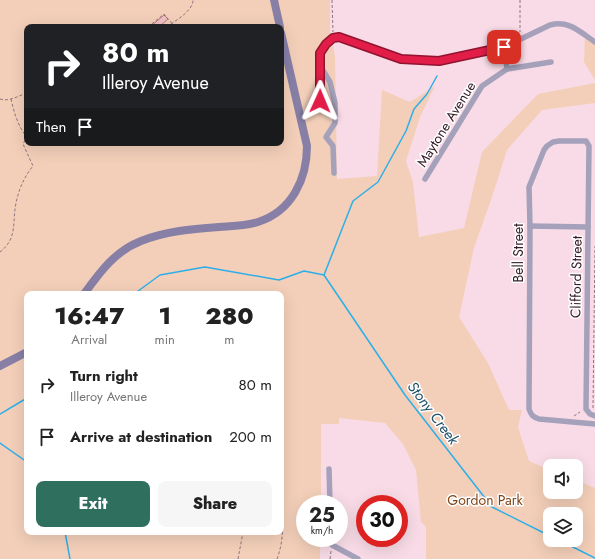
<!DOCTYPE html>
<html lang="en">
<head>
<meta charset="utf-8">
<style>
	:root { --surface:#fff; --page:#f6f6f6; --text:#222; --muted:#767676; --accent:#2f6f5e }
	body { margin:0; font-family:Jost,sans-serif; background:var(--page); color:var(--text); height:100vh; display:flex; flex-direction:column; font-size:15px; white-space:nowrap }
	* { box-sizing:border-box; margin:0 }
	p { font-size:13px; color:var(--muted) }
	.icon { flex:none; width:22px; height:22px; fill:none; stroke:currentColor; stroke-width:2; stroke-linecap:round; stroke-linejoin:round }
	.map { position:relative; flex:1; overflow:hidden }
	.side { position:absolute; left:24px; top:291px; width:260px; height:244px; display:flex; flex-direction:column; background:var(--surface); border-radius:8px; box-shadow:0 4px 16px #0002 }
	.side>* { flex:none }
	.hud { position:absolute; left:24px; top:24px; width:260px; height:122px; border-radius:8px; box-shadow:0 4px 16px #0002; background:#202124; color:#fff; overflow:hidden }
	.tools { position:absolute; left:543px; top:459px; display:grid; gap:8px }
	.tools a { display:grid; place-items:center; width:40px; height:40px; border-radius:8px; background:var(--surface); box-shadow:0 4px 16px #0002; font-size:20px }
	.speed { position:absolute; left:296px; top:495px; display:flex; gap:8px; font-size:20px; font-weight:700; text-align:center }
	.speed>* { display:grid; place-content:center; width:52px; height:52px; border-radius:50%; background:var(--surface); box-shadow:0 4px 16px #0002; line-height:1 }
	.speed small { font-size:10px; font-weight:400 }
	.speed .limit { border:6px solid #d22; background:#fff; color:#111 }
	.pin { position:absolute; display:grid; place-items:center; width:34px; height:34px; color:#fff; margin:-17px; border-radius:8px; box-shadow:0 2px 6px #0006 }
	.me { position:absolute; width:44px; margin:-22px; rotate:1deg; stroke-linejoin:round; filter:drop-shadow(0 0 3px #0008) }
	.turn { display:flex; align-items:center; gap:14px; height:84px; padding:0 12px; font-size:18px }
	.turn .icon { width:52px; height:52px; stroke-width:2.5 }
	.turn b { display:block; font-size:28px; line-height:34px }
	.then { display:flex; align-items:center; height:38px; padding:0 12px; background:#0003; gap:8px; font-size:15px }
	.eta { display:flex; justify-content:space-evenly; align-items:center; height:68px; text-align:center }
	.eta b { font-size:24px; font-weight:800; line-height:28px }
	.primary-button { display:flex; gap:8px; margin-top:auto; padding:8px 12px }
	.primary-button a { flex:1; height:46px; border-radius:8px; background:var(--accent); color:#fff; font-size:16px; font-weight:800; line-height:46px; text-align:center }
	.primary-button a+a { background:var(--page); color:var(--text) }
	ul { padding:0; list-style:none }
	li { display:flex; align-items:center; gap:12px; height:52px; padding:0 12px }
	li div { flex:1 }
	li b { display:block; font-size:15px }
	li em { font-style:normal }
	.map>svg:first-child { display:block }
</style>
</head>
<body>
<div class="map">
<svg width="595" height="559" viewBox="0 0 595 559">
	<rect width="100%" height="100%" fill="#f8dbe6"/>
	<g fill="#f3cfb9" fill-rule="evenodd">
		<path d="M0 0H330V31L335 56 337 179 377 176 382 90 410 102 435 86 420 117 406 161 413 182 419 237 464 228 482 152 538 94 595 83V103L542 110 507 150 493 194 474 248 459 317 488 363 509 410H522L518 427 529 461 550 470V492H576V480L595 488V559H426V527L421 522 416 470 403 444 385 423 339 418V424H321V504H305V538H320V559H0ZM27 27H281V143H27ZM27 294H281V532H27ZM550 514H576V540H550Z"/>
		<polygon points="585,35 595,43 595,80 584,62"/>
	</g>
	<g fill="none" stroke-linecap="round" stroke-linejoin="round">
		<g stroke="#2cafe9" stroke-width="1.5">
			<polyline points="324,275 405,395 492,507 550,536"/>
			<polyline points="134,294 160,275 205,267 279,280 304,271 324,275 353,201 378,182 406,131 414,109 427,94 437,76"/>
			<polyline points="0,414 27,398"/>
			<polyline points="0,443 27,462"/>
			<polyline points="65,532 70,559"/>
			<polyline points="559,540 595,558"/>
		</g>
	</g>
	<polygon fill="#f0c1c4" stroke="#ba777d" points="164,15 168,19 159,27 150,27"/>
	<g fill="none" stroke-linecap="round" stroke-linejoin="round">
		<g stroke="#90757f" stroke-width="1" stroke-dasharray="3 2" stroke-linecap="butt">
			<polyline points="332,0 333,32"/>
			<polyline points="520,0 520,32"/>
			<polyline points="148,27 164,14 175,27"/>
			<path d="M167 27C176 20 193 11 193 0"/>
			<polyline points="501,41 508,38"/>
			<path d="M0 99C9 102 18 96 27 93"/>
			<path d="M11 99C14 112 18 127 27 137"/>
			<path d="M0 252C18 238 12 222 16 203 19 189 24 177 33 166L23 144 27 137"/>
			<polyline points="593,408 595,246"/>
			<polyline points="574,416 580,412"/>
			<polyline points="238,559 243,532"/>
			<path d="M277 559C285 538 283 513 282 491"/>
			<polyline points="330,559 331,551"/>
		</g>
		<g stroke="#a5a1bb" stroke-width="5.5">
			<polyline points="321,67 330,82 335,103 335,123 326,137 333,146 334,173"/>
			<polyline points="507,69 551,62"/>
			<path d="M309 114 317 108 320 101V53L326 44 333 38 339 37 401 59 439 61 504 47 550 25C569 20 580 32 595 42"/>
			<polyline points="425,179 482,86 507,69 504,47"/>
			<polyline points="530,226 588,227"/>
			<path d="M595 416 590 414 586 409 589 146 586 141H559L553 142 547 146 544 150 529 187 530 226 529 409C531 415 533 417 539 419L595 424"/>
			<polyline points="329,469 330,504"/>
			<polyline points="332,538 332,545 358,559"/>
		</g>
		<g stroke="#877fa6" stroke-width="8">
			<polyline points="274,0 280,27"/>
			<path d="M84 294C100 272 115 251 141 241 166 231 192 229 219 227 232 226 245 226 258 222 292 211 307 179 307 146L281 33"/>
			<polyline points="0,366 27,352"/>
		</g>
	</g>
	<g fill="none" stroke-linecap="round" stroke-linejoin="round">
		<defs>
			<polyline id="route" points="320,101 320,53 326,44 333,38 339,37 401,59 439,61 504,47"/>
		</defs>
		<use href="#route" stroke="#92132f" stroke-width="10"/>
		<use href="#route" stroke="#e11d48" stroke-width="7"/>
	</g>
	<g text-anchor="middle" stroke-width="3" stroke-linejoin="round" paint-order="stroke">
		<g font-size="14" fill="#341b25" stroke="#fff">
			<text transform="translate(446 124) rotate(-58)" y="5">Maytone Avenue</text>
			<text transform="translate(518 253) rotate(-90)" y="5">Bell Street</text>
			<text transform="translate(576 277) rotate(-89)" y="5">Clifford Street</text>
		</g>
		<g font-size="14" fill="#804418" stroke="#fff">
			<text x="485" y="505">Gordon Park</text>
		</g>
		<g font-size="15" font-style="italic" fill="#21526a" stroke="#fff">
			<text transform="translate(433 413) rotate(53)" y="5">Stony Creek</text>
		</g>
	</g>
</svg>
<div class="tools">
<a><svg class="icon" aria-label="sound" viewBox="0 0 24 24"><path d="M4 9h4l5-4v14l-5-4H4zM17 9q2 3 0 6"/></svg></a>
<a><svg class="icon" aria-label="layers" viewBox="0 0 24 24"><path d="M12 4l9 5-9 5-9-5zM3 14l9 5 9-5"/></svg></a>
</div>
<div class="speed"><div>25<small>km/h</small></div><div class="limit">30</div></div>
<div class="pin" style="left:504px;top:47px;background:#d93025"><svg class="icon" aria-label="arrive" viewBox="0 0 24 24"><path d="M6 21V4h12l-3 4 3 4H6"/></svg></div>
<svg class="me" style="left:320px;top:101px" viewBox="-20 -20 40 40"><path d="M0-17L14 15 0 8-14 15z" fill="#e11d48" stroke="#fff" stroke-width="4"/></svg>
<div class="hud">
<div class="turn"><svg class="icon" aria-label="right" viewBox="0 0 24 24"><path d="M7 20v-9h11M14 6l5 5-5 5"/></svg><div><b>80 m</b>Illeroy Avenue</div></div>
<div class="then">Then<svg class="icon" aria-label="arrive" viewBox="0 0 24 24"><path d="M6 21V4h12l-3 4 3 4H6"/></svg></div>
</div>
<section class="side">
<div class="eta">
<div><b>16:47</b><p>Arrival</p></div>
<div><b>1</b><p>min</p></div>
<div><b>280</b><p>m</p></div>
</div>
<ul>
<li><svg class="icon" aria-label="right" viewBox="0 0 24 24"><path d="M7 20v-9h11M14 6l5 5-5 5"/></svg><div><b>Turn right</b><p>Illeroy Avenue</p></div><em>80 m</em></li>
<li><svg class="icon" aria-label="arrive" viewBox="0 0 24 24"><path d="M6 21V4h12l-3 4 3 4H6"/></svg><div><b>Arrive at destination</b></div><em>200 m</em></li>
</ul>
<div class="primary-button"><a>Exit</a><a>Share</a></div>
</section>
</div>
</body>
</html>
